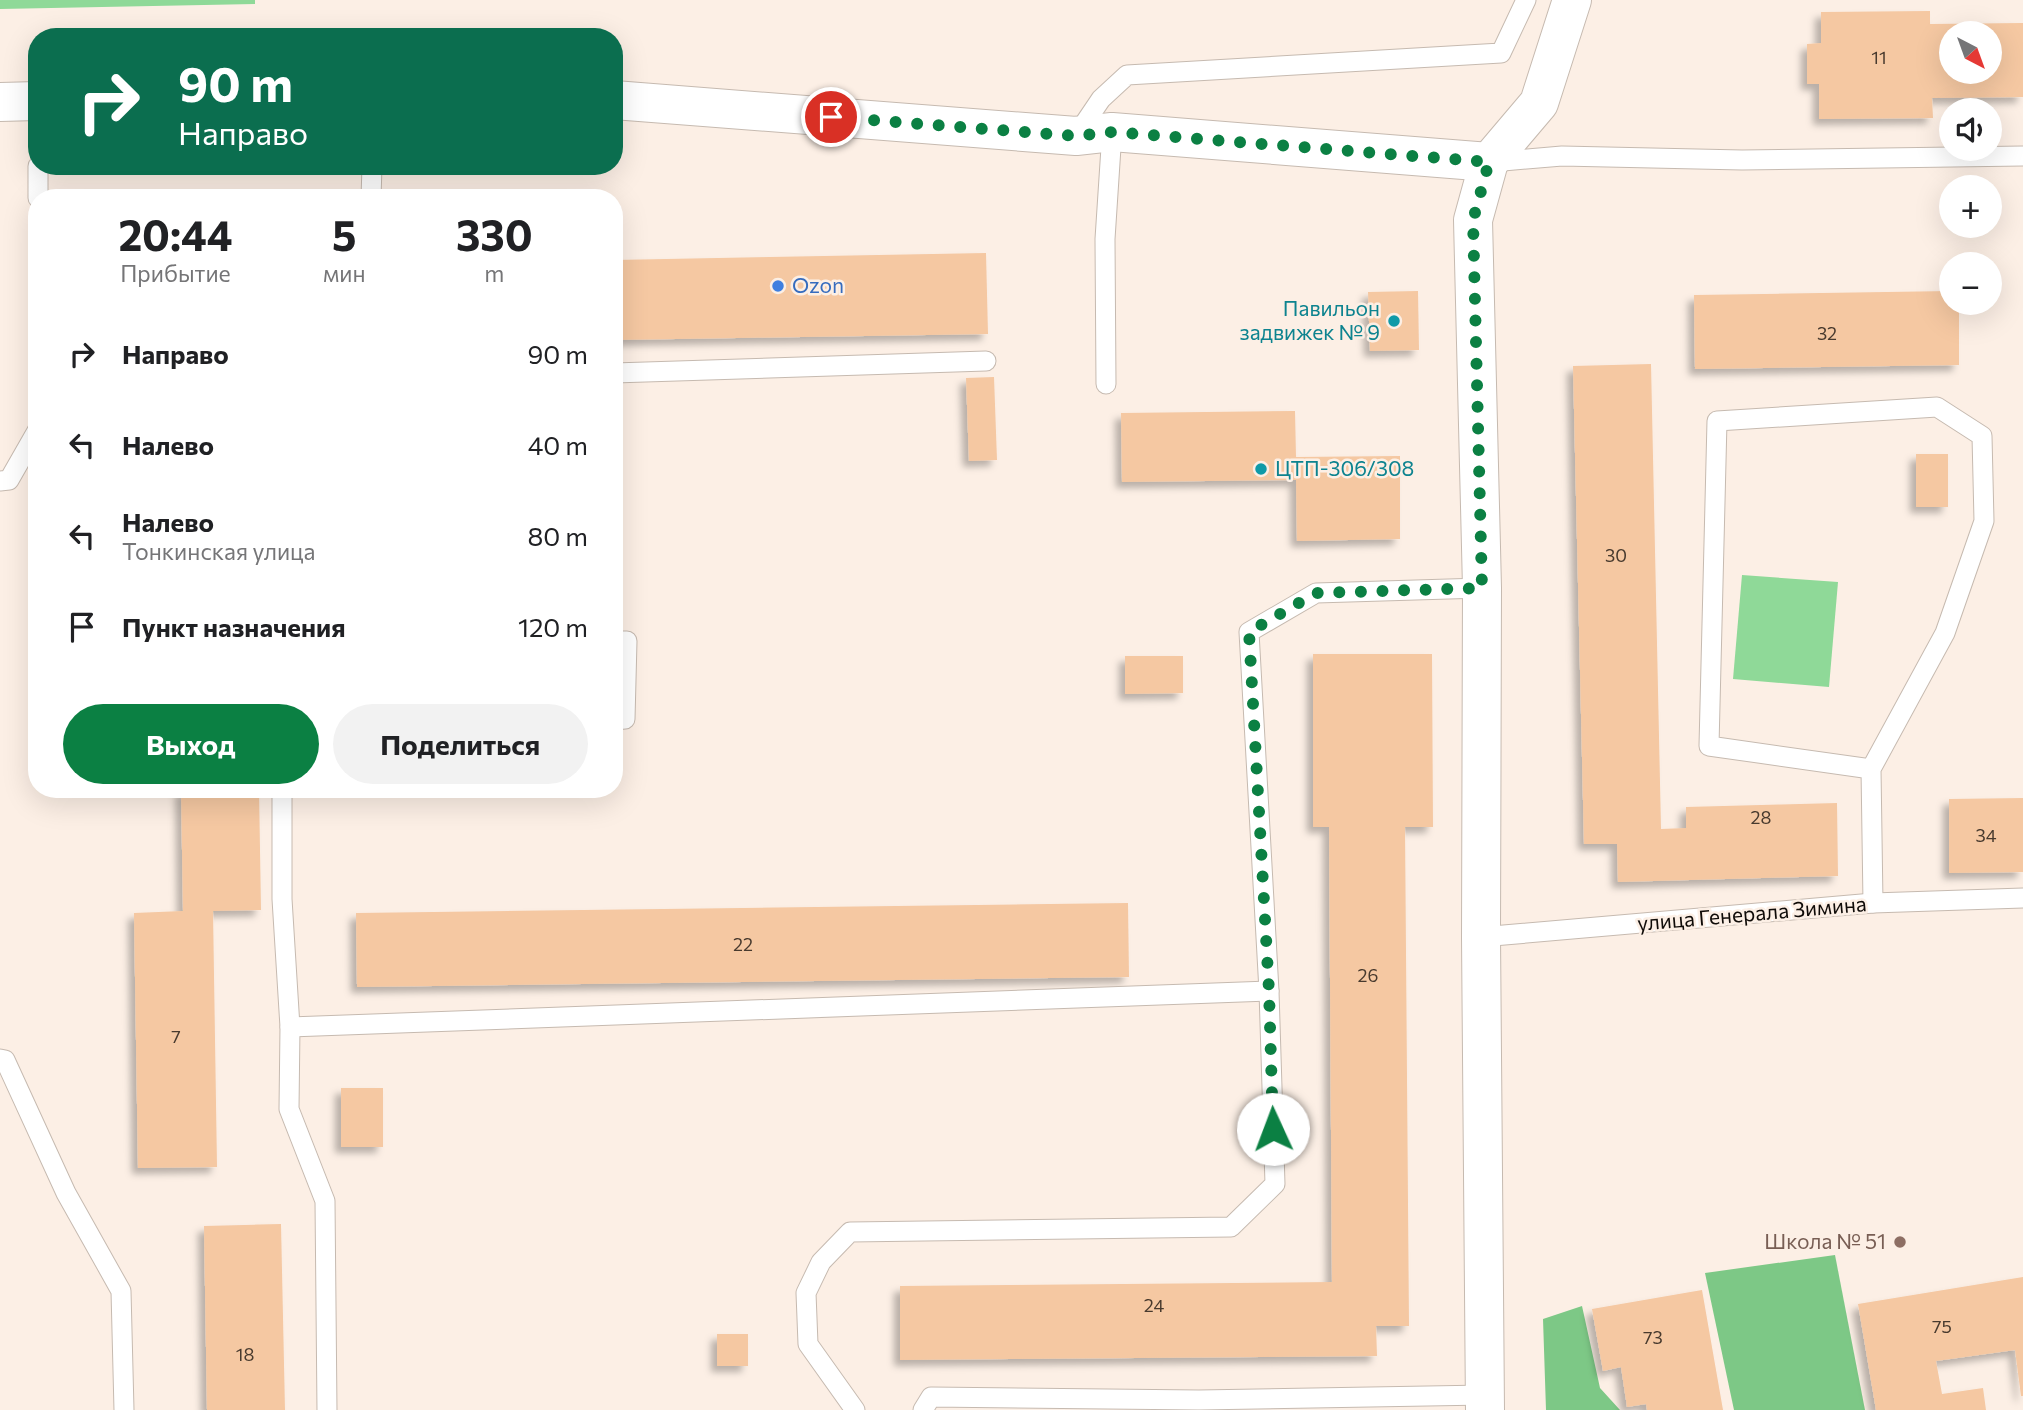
<!DOCTYPE html>
<html lang="ru">
<head>
<meta charset="utf-8">
<style>
	:root { --surface:#fff; --page:#f2f2f2; --text:#202124; --muted:#757577; --accent:#0b8043 }
	body { margin:0; font-family:Commissioner,sans-serif; background:var(--page); color:var(--text); height:100vh; display:flex; flex-direction:column; font-size:26px; white-space:nowrap }
	* { box-sizing:border-box; margin:0 }
	p { font-size:23px; color:var(--muted) }
	.icon { flex:none; width:38px; height:38px; fill:none; stroke:currentColor; stroke-width:2; stroke-linecap:round; stroke-linejoin:round }
	.map { position:relative; flex:1; overflow:hidden }
	.details { position:absolute; left:28px; top:189px; width:595px; height:609px; display:flex; flex-direction:column; background:var(--surface); border-radius:28px; box-shadow:0 7px 28px #0002 }
	.details>* { flex:none }
	.hud { position:absolute; left:28px; top:28px; width:595px; height:147px; border-radius:28px; box-shadow:0 7px 28px #0002; background:#0b6e4f; color:#fff; overflow:hidden }
	.needle { width:46px; rotate:139deg }
	.controls { position:absolute; left:1939px; top:21px; display:grid; gap:14px }
	.controls a { display:grid; place-items:center; width:63px; height:63px; border-radius:50%; background:var(--surface); box-shadow:0 7px 28px #0002; font-size:35px }
	.pin { position:absolute; display:grid; place-items:center; width:60px; height:60px; color:#fff; margin:-30px; border:4px solid #fff; border-radius:50%; box-shadow:0 2px 7px #0007 }
	.me { position:absolute; width:77px; margin:-38px; rotate:358deg; stroke-linejoin:round; filter:drop-shadow(0 0 5px #0008) }
	.turn { display:flex; align-items:center; gap:24px; height:147px; padding:0 35px; font-size:32px }
	.turn .icon { width:91px; height:91px; stroke-width:2.5 }
	.turn b { display:block; font-size:49px; line-height:60px }
	.eta { display:flex; justify-content:space-evenly; align-items:center; height:119px; text-align:center }
	.eta b { font-size:42px; font-weight:700; line-height:49px }
	.button { display:flex; gap:14px; margin-top:auto; padding:14px 35px }
	.button a { flex:1; height:80px; border-radius:42px; background:var(--accent); color:#fff; font-size:28px; font-weight:700; line-height:80px; text-align:center }
	.button a+a { background:var(--page); color:var(--text) }
	ul { padding:0; list-style:none }
	li { display:flex; align-items:center; gap:21px; height:91px; padding:0 35px }
	li div { flex:1 }
	li b { display:block; font-size:26px }
	li em { font-style:normal }
	.map>svg:first-child { display:block }
</style>
</head>
<body>
<div class="map">
<svg width="2023" height="1410" viewBox="0 0 2023 1410">
	<defs>
		<filter id="shadow"><feDropShadow dx="-6" dy="6" stdDeviation="3.5" flood-color="#0004"/></filter>
	</defs>
	<rect width="100%" height="100%" fill="#fcefe5"/>
	<g fill="#8fd998">
		<polygon points="0,0 255,0 255,4 0,9"/>
		<polygon points="1742,575 1838,582 1829,687 1733,679"/>
	</g>
	<g fill="#7dc886">
		<polygon points="1835,1255 1865,1410 1734,1410 1705,1273"/>
		<polygon points="1582,1306 1600,1388 1620,1410 1546,1410 1543,1319"/>
	</g>
	<g fill="#f5c8a2" fill-rule="evenodd" filter="url(#shadow)">
		<path d="M1930 11V24L2023 23V97L1932 98 1933 118 1819 119V84H1807V44L1821 43V12ZM1951 33H1990V72H1951Z"/>
		<polygon points="986,253 988,334 614,340 614,260"/>
		<polygon points="1418,291 1419,350 1370,351 1368,292"/>
		<polygon points="1951,291 1951,303 1959,303 1959,365 1695,369 1694,295"/>
		<polygon points="1651,364 1661,829 1686,828 1686,807 1837,803 1838,876 1618,882 1617,844 1584,844 1573,366"/>
		<polygon points="994,377 997,460 969,461 966,378"/>
		<polygon points="1295,411 1296,457 1400,456 1400,539 1297,541 1296,480 1122,482 1121,413"/>
		<rect x="1916" y="454" width="32" height="53"/>
		<polygon points="1313,654 1432,654 1433,827 1405,827 1409,1326 1376,1326 1377,1356 900,1360 900,1286 1332,1282 1329,827 1313,827"/>
		<polygon points="1125,656 1183,656 1183,693 1125,694"/>
		<polygon points="181,789 259,789 261,910 213,911 217,1167 138,1168 134,913 183,911"/>
		<polygon points="2023,798 2023,872 1949,873 1949,799"/>
		<polygon points="1128,903 1129,977 357,987 356,913"/>
		<rect x="341" y="1088" width="42" height="59"/>
		<polygon points="281,1224 285,1410 207,1410 204,1226"/>
		<polygon points="2023,1277 2023,1396 2021,1396 2015,1350 1936,1361 1942,1394 1983,1388 1986,1410 1876,1410 1858,1304"/>
		<polygon points="1702,1290 1723,1410 1647,1410 1646,1404 1627,1407 1621,1367 1603,1371 1592,1309"/>
		<rect x="717" y="1334" width="31" height="32"/>
	</g>
	<g fill="none" stroke-linecap="round" stroke-linejoin="round">
		<defs>
			<g id="lane">
				<polyline points="1076,136 1101,99 1127,75 1501,53 1526,0"/>
				<polyline points="1492,162 1562,156 1742,160 2023,156"/>
				<polyline points="38,166 38,198"/>
				<polyline points="371,198 372,166"/>
				<polyline points="614,373 986,361"/>
				<polyline points="1106,384 1105,239 1112,132"/>
				<polyline points="0,481 9,480 37,431"/>
				<polyline points="614,641 627,641 625,719 614,720"/>
				<polyline points="1871,769 1709,746 1717,421 1937,407 1982,436 1984,521 1945,633 1871,769 1873,903"/>
				<polyline points="282,789 282,899 290,1027 289,1109 325,1201 327,1410"/>
				<polyline points="1481,937 1873,903 2023,898"/>
				<polyline points="290,1027 1269,991"/>
				<polyline points="0,1059 5,1060 66,1193 121,1291 124,1410"/>
				<polyline points="855,1410 808,1344 806,1293 821,1262 850,1232 1231,1227 1275,1184 1269,991 1249,632 1316,593 1482,588"/>
				<polyline points="923,1410 931,1397 1199,1400 1485,1395"/>
			</g>
			<g id="street">
				<polyline points="614,100 1076,136 1112,132 1489,162"/>
				<polyline points="0,102 37,101"/>
				<polyline points="1485,1410 1481,937 1482,588 1473,220 1489,162 1539,103 1572,0"/>
			</g>
		</defs>
		<use href="#lane" stroke="#c6bab0" stroke-width="21"/>
		<use href="#street" stroke="#c6bab0" stroke-width="40"/>
		<use href="#lane" stroke="#fff" stroke-width="19"/>
		<use href="#street" stroke="#fff" stroke-width="38"/>
	</g>
	<g fill="none" stroke-linecap="round" stroke-linejoin="round">
		<polyline stroke="#0b8043" stroke-width="12" stroke-dasharray="0 21.6" points="831,117 1076,136 1112,132 1489,162 1473,220 1482,588 1316,593 1249,632 1269,991 1273,1129"/>
	</g>
	<circle fill="#3f7fe0" stroke="#fcefe5" stroke-width="2.5" cx="778" cy="286" r="7"/>
	<g fill="#0f9aa8" stroke="#fcefe5" stroke-width="2.5">
		<circle cx="1394" cy="321" r="7"/>
		<circle cx="1261" cy="469" r="7"/>
	</g>
	<circle fill="#8d6e63" stroke="#fcefe5" stroke-width="2.5" cx="1900" cy="1242" r="7"/>
	<g text-anchor="middle" stroke-width="5" stroke-linejoin="round" paint-order="stroke">
		<g font-size="18" fill="#483a2e">
			<text x="1879" y="64">11</text>
			<text x="1827" y="340">32</text>
			<text x="1616" y="562">30</text>
			<text x="1761" y="824">28</text>
			<text x="1986" y="842">34</text>
			<text x="743" y="951">22</text>
			<text x="1368" y="982">26</text>
			<text x="176" y="1043">7</text>
			<text x="1154" y="1312">24</text>
			<text x="1942" y="1333">75</text>
			<text x="1653" y="1344">73</text>
			<text x="245" y="1361">18</text>
		</g>
		<g font-size="21" fill="#366cbe" stroke="#fcefe5" text-anchor="start">
			<text x="792" y="293">Ozon</text>
		</g>
		<g font-size="21" fill="#0d838f" stroke="#fcefe5" text-anchor="end">
			<text x="1380" y="316">Павильон<tspan x="1380" dy="24">задвижек № 9</tspan></text>
			<text x="1275" y="476" text-anchor="start">ЦТП-306/308</text>
		</g>
		<g font-size="21" fill="#0f0b08" stroke="#fcefe5">
			<text transform="translate(1752 914) rotate(-5)" y="7">улица Генерала Зимина</text>
		</g>
		<g font-size="21" fill="#785e54" stroke="#fcefe5" text-anchor="end">
			<text x="1886" y="1249">Школа № 51</text>
		</g>
	</g>
</svg>
<div class="controls">
<a><svg class="needle" viewBox="-14 -14 28 28"><path d="M0-13l5 13h-10z" fill="#e53935"/><path d="M0 13l5-13h-10z" fill="#757577"/></svg></a>
<a><svg class="icon" aria-label="sound" viewBox="0 0 24 24"><path d="M4 9h4l5-4v14l-5-4H4zM17 9q2 3 0 6"/></svg></a>
<a>+</a>
<a>−</a>
</div>
<div class="pin" style="left:831px;top:117px;background:#d93025"><svg class="icon" aria-label="arrive" viewBox="0 0 24 24"><path d="M6 21V4h12l-3 4 3 4H6"/></svg></div>
<svg class="me" style="left:1273px;top:1129px" viewBox="-20 -20 40 40"><circle r="19" fill="#fff"/><path d="M0-13L10 11 0 6-10 11z" fill="#0b8043"/></svg>
<div class="hud">
<div class="turn"><svg class="icon" aria-label="right" viewBox="0 0 24 24"><path d="M7 20v-9h11M14 6l5 5-5 5"/></svg><div><b>90 m</b>Направо</div></div>
</div>
<section class="details">
<div class="eta">
<div><b>20:44</b><p>Прибытие</p></div>
<div><b>5</b><p>мин</p></div>
<div><b>330</b><p>m</p></div>
</div>
<ul>
<li><svg class="icon" aria-label="right" viewBox="0 0 24 24"><path d="M7 20v-9h11M14 6l5 5-5 5"/></svg><div><b>Направо</b></div><em>90 m</em></li>
<li><svg class="icon" aria-label="left" viewBox="0 0 24 24"><path d="M17 20v-9H6M10 6l-5 5 5 5"/></svg><div><b>Налево</b></div><em>40 m</em></li>
<li><svg class="icon" aria-label="left" viewBox="0 0 24 24"><path d="M17 20v-9H6M10 6l-5 5 5 5"/></svg><div><b>Налево</b><p>Тонкинская улица</p></div><em>80 m</em></li>
<li><svg class="icon" aria-label="arrive" viewBox="0 0 24 24"><path d="M6 21V4h12l-3 4 3 4H6"/></svg><div><b>Пункт назначения</b></div><em>120 m</em></li>
</ul>
<div class="button"><a>Выход</a><a>Поделиться</a></div>
</section>
</div>
</body>
</html>
